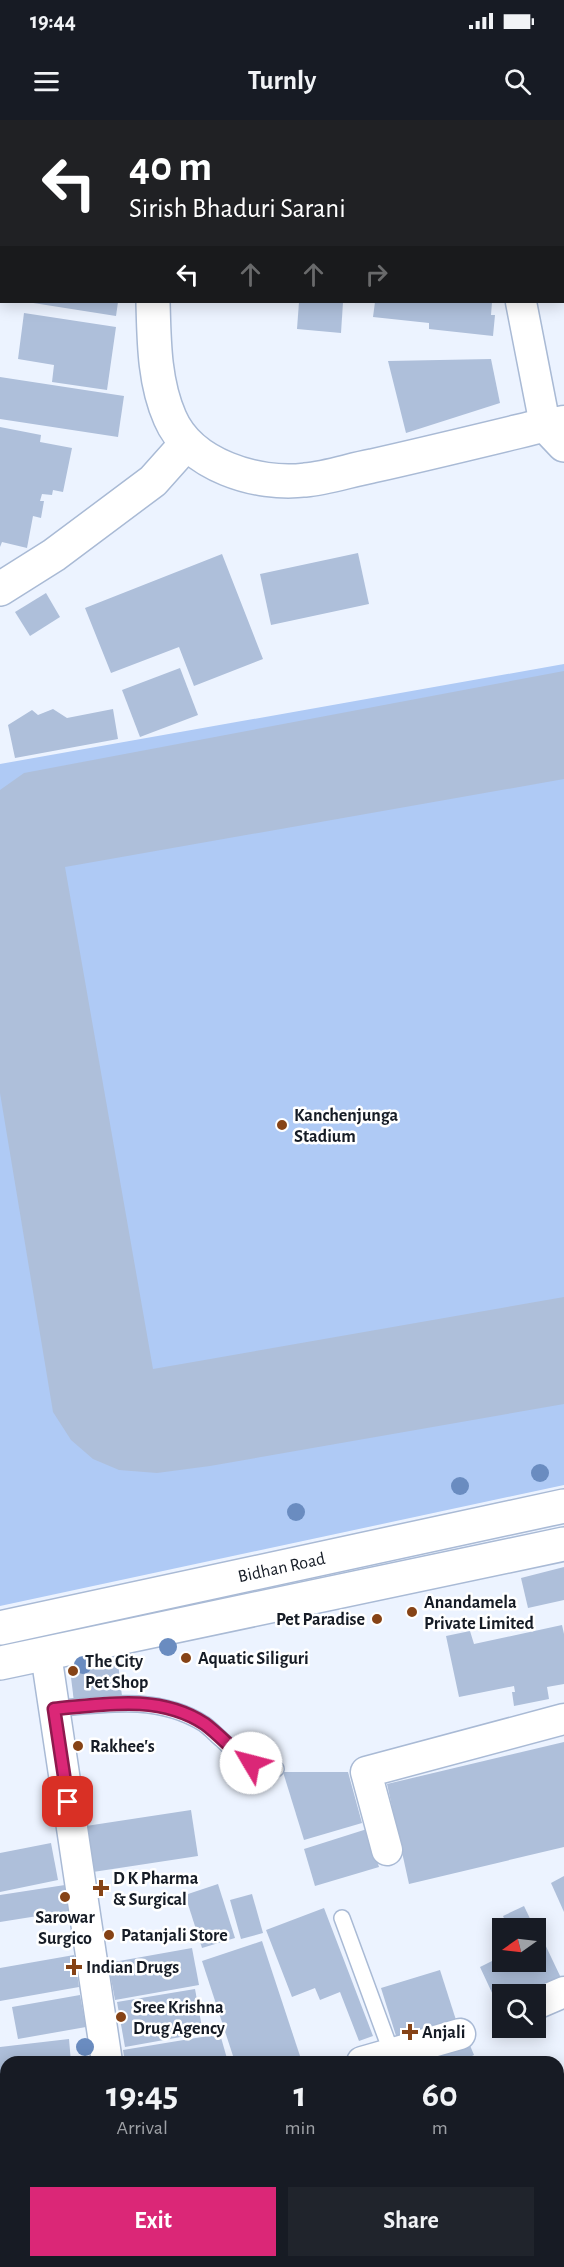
<!DOCTYPE html>
<html lang="en">
<head>
<meta charset="utf-8">
<style>
	:root { --surface:#171b24; --page:#20242c; --text:#f1f3f6; --muted:#9ea1a6; --accent:#db2777 }
	body { margin:0; font-family:"Alegreya Sans",sans-serif; background:var(--page); color:var(--text); height:100vh; display:flex; flex-direction:column; font-size:22px; white-space:nowrap }
	* { box-sizing:border-box; margin:0 }
	p { font-size:20px; color:var(--muted) }
	.icon { flex:none; width:33px; height:33px; fill:none; stroke:currentColor; stroke-width:2; stroke-linecap:round; stroke-linejoin:round }
	.map { position:relative; flex:1; overflow:hidden }
	.panel { position:absolute; left:0px; top:1936px; width:564px; height:212px; display:flex; flex-direction:column; background:var(--surface); border-radius:18px 18px 0 0; box-shadow:0 3px 15px #0003 }
	.panel>* { flex:none }
	.hud { position:absolute; left:0px; top:0px; width:564px; height:183px; box-shadow:0 3px 15px #0003; background:#202124; color:#fff; overflow:hidden }
	.needle { width:39px; rotate:256deg }
	.buttons { position:absolute; left:492px; top:1798px; display:grid; gap:12px }
	.buttons a { display:grid; place-items:center; width:54px; height:54px; border-radius:0px; background:var(--surface); box-shadow:0 3px 15px #0003; font-size:30px }
	.pin { position:absolute; display:grid; place-items:center; width:51px; height:51px; color:#fff; margin:-26px; border-radius:12px; box-shadow:0 3px 9px #0006 }
	.me { position:absolute; width:66px; margin:-33px; rotate:307deg; stroke-linejoin:round; filter:drop-shadow(0 0 4px #0008) }
	.turn { display:flex; align-items:center; gap:21px; height:126px; padding:0 30px; font-size:27px }
	.turn .icon { width:78px; height:78px; stroke-width:2.5 }
	.turn b { display:block; font-size:42px; line-height:51px }
	.lanes { display:flex; align-items:center; height:57px; padding:0 30px; background:#0003; justify-content:center; gap:30px; direction:ltr }
	.lanes .off { opacity:.35 }
	.eta { display:flex; justify-content:space-evenly; align-items:center; height:102px; text-align:center }
	.eta b { font-size:36px; font-weight:600; line-height:42px }
	.cta { display:flex; gap:12px; margin-top:auto; padding:12px 30px }
	.cta a { flex:1; height:69px; border-radius:0px; background:var(--accent); color:#fff; font-size:24px; font-weight:600; line-height:69px; text-align:center }
	.cta a+a { background:var(--page); color:var(--text) }
	.status { display:flex; justify-content:space-between; align-items:center; height:42px; padding:0 30px; background:var(--surface); direction:ltr }
	.status svg { height:16px; fill:currentColor }
	header { display:flex; justify-content:space-between; align-items:center; height:78px; padding:0 30px; background:var(--surface); font-size:27px; font-weight:600 }
	.map>svg:first-child { display:block }
</style>
</head>
<body>
<div class="status"><b>19:44</b><svg viewBox="0 0 49 12"><path d="M0 12V9h3v3zM5 12V6h3v6zM10 12V3h3v9zM15 12V0h3v12zM26 1h20v11H26zM47 4h2v5h-2z"/></svg></div>
<header><svg class="icon" aria-label="menu" viewBox="0 0 24 24"><path d="M4 6h16M4 12h16M4 18h16"/></svg>Turnly<svg class="icon" aria-label="search" viewBox="0 0 24 24"><circle cx="10" cy="10" r="6"/><path d="M15 15l6 6"/></svg></header>
<div class="map">
<svg width="564" height="2147" viewBox="0 0 564 2147">
	<rect width="100%" height="100%" fill="#ecf3ff"/>
	<polygon fill="#afcaf5" points="564,544 564,1365 0,1486 0,644"/>
	<g fill="#aebfda">
		<polygon points="27,182 118,182 116,196"/>
		<polygon points="299,182 343,182 341,213 297,209"/>
		<polygon points="375,182 492,182 491,195 495,195 493,216 429,209 429,203 373,197"/>
		<polygon points="24,193 116,207 107,270 52,262 54,245 18,239"/>
		<polygon points="491,239 500,283 406,313 388,241"/>
		<polygon points="0,257 124,276 118,317 0,299"/>
		<polygon points="0,307 41,315 40,322 72,328 63,372 53,370 52,375 42,374 40,381 44,381 41,398 33,396 27,428 2,422 0,427"/>
		<polygon points="358,433 369,484 271,505 260,454"/>
		<polygon points="222,434 263,539 194,566 179,527 111,553 85,488"/>
		<polygon points="46,473 60,497 30,516 15,492"/>
		<polygon points="180,548 198,595 140,617 122,570"/>
		<polygon points="564,551 564,659 65,747 153,1249 564,1177 564,1284 210,1346 157,1353 119,1350 93,1339 71,1320 53,1292 0,973 0,670 24,653"/>
		<polygon points="53,589 67,598 113,589 118,619 15,638 8,605 32,590 38,595"/>
		<polygon points="564,1447 564,1480 528,1488 521,1458"/>
		<polygon points="562,1505 564,1514 564,1564 547,1567 549,1579 514,1586 512,1572 515,1572 514,1566 459,1577 446,1516 470,1511 474,1524"/>
		<polygon points="118,1543 122,1576 74,1582 70,1549"/>
		<polygon points="564,1622 564,1727 409,1764 387,1664"/>
		<polygon points="283,1652 348,1652 362,1703 304,1720"/>
		<polygon points="191,1690 198,1736 93,1752 86,1706"/>
		<polygon points="367,1709 379,1747 315,1766 304,1729"/>
		<polygon points="51,1723 58,1760 0,1772 0,1733"/>
		<polygon points="564,1756 564,1792 551,1763"/>
		<polygon points="218,1764 235,1818 202,1828 185,1775"/>
		<polygon points="65,1765 69,1791 0,1802 0,1775"/>
		<polygon points="252,1774 263,1813 241,1819 230,1780"/>
		<polygon points="524,1786 535,1809 509,1809 503,1796"/>
		<polygon points="324,1788 373,1916 359,1921 340,1872 320,1880 315,1868 292,1877 266,1810"/>
		<polygon points="542,1818 562,1860 531,1875 502,1875 502,1889 500,1890 480,1847 502,1836 502,1842 536,1842 536,1821"/>
		<polygon points="262,1821 302,1942 235,1942 202,1841"/>
		<polygon points="192,1828 199,1865 115,1880 108,1843"/>
		<polygon points="74,1835 79,1867 0,1881 0,1848"/>
		<polygon points="440,1850 456,1900 397,1919 381,1868"/>
		<polygon points="195,1869 203,1913 125,1927 117,1882"/>
		<polygon points="80,1875 86,1907 18,1919 12,1887"/>
		<polygon points="220,1914 228,1942 125,1942 123,1930"/>
		<polygon points="69,1919 71,1942 6,1942 6,1982 0,1982 0,1927"/>
		<polygon points="469,1923 474,1935 470,1937 473,1942 444,1942 441,1935"/>
		<polygon points="558,2101 564,2109 564,2147 450,2147 445,2142 558,2142"/>
		<polygon points="40,2142 124,2142 124,2147 14,2147"/>
		<polygon points="171,2142 303,2142 305,2147 173,2147"/>
	</g>
	<g fill="none" stroke-linecap="round" stroke-linejoin="round">
		<defs>
			<g id="service">
				<path d="M54 1589C105 1584 158 1575 204 1604 210 1608 215 1614 221 1619 238 1636 252 1645 276 1649"/>
				<polyline points="342,1798 392,1934"/>
			</g>
			<g id="minor">
				<polyline points="24,0 25,2"/>
				<polyline points="486,0 486,2"/>
				<polyline points="521,182 545,305 564,301"/>
				<polyline points="46,1534 107,1942"/>
				<polyline points="387,1730 366,1652 564,1599"/>
				<polyline points="536,1884 564,1872"/>
				<polyline points="362,1942 460,1914"/>
				<polyline points="151,2142 152,2147"/>
			</g>
			<g id="tertiary">
				<polyline points="0,34 2,34"/>
				<path d="M153 182C154 220 154 262 170 298 190 345 257 366 305 360 328 358 350 350 372 346 430 333 487 319 545 305L564 325"/>
				<polyline points="0,469 54,435 153,361 186,324"/>
			</g>
			<g id="secondary">
				<path id="s1" d="M0 1508 564 1386"/>
				<polyline points="0,1543 564,1424"/>
			</g>
		</defs>
		<use href="#service" stroke="#a9bad5" stroke-width="18"/>
		<use href="#minor" stroke="#a9bad5" stroke-width="33"/>
		<use href="#tertiary" stroke="#a9bad5" stroke-width="36"/>
		<use href="#secondary" stroke="#a9bad5" stroke-width="36"/>
		<use href="#service" stroke="#fff" stroke-width="15"/>
		<use href="#minor" stroke="#fff" stroke-width="30"/>
		<use href="#tertiary" stroke="#fff" stroke-width="33"/>
		<use href="#secondary" stroke="#fff" stroke-width="33"/>
	</g>
	<g fill="#6a8cc0">
		<circle cx="540" cy="1353" r="9"/>
		<circle cx="460" cy="1366" r="9"/>
		<circle cx="296" cy="1392" r="9"/>
		<circle cx="168" cy="1527" r="9"/>
		<circle cx="83" cy="1545" r="9"/>
		<circle cx="85" cy="1927" r="9"/>
	</g>
	<g fill="none" stroke-linecap="round" stroke-linejoin="round">
		<defs>
			<path id="route" d="M68 1682 54 1589C105 1584 160 1574 205 1604 221 1616 234 1632 251 1643"/>
		</defs>
		<use href="#route" stroke="#8e194d" stroke-width="15"/>
		<use href="#route" stroke="#db2777" stroke-width="10"/>
	</g>
	<g fill="#864316" stroke="#fff" stroke-width="2">
		<circle cx="282" cy="1005" r="6"/>
		<circle cx="412" cy="1492" r="6"/>
		<circle cx="377" cy="1499" r="6"/>
		<circle cx="186" cy="1538" r="6"/>
		<circle cx="73" cy="1551" r="6"/>
		<circle cx="78" cy="1626" r="6"/>
		<path d="M98 1759h6v6h6v6h-6v6h-6v-6h-6v-6h6z"/>
		<circle cx="65" cy="1777" r="6"/>
		<circle cx="109" cy="1815" r="6"/>
		<path d="M71 1838h6v6h6v6h-6v6h-6v-6h-6v-6h6z"/>
		<circle cx="121" cy="1897" r="6"/>
		<path d="M407 1903h6v6h6v6h-6v6h-6v-6h-6v-6h6z"/>
	</g>
	<g text-anchor="middle" stroke-width="5" stroke-linejoin="round" paint-order="stroke">
		<g font-size="18" font-weight="bold" fill="#161c26" stroke="#fff" text-anchor="start">
			<text x="294" y="1001">Kanchenjunga<tspan x="294" dy="21">Stadium</tspan></text>
			<text x="424" y="1488">Anandamela<tspan x="424" dy="21">Private Limited</tspan></text>
			<text x="365" y="1505" text-anchor="end">Pet Paradise</text>
			<text x="198" y="1544">Aquatic Siliguri</text>
			<text x="85" y="1547">The City<tspan x="85" dy="21">Pet Shop</tspan></text>
			<text x="90" y="1632">Rakhee's</text>
			<text x="113" y="1764">D K Pharma<tspan x="113" dy="21">&amp; Surgical</tspan></text>
			<text x="65" y="1803" text-anchor="middle">Sarowar<tspan x="65" dy="21">Surgico</tspan></text>
			<text x="121" y="1821">Patanjali Store</text>
			<text x="86" y="1853">Indian Drugs</text>
			<text x="133" y="1893">Sree Krishna<tspan x="133" dy="21">Drug Agency</tspan></text>
			<text x="422" y="1918">Anjali</text>
		</g>
		<g font-size="18" fill="#161c26" stroke="#fff">
			<text dy="6" stroke="none"><textPath href="#s1" startOffset="288">Bidhan Road</textPath></text>
		</g>
	</g>
</svg>
<div class="buttons">
<a><svg class="needle" viewBox="-14 -14 28 28"><path d="M0-13l5 13h-10z" fill="#e53935"/><path d="M0 13l5-13h-10z" fill="#9ea1a6"/></svg></a>
<a><svg class="icon" aria-label="search" viewBox="0 0 24 24"><circle cx="10" cy="10" r="6"/><path d="M15 15l6 6"/></svg></a>
</div>
<div class="pin" style="left:68px;top:1682px;background:#d93025"><svg class="icon" aria-label="arrive" viewBox="0 0 24 24"><path d="M6 21V4h12l-3 4 3 4H6"/></svg></div>
<svg class="me" style="left:251px;top:1643px" viewBox="-20 -20 40 40"><circle r="19" fill="#fff"/><path d="M0-13L10 11 0 6-10 11z" fill="#db2777"/></svg>
<div class="hud">
<div class="turn"><svg class="icon" aria-label="left" viewBox="0 0 24 24"><path d="M17 20v-9H6M10 6l-5 5 5 5"/></svg><div><b>40 m</b>Sirish Bhaduri Sarani</div></div>
<div class="lanes"><svg class="icon" aria-label="left" viewBox="0 0 24 24"><path d="M17 20v-9H6M10 6l-5 5 5 5"/></svg><svg class="icon off" aria-label="ahead" viewBox="0 0 24 24"><path d="M12 20V5M6 11l6-6 6 6"/></svg><svg class="icon off" aria-label="ahead" viewBox="0 0 24 24"><path d="M12 20V5M6 11l6-6 6 6"/></svg><svg class="icon off" aria-label="right" viewBox="0 0 24 24"><path d="M7 20v-9h11M14 6l5 5-5 5"/></svg></div>
</div>
<section class="panel">
<div class="eta">
<div><b>19:45</b><p>Arrival</p></div>
<div><b>1</b><p>min</p></div>
<div><b>60</b><p>m</p></div>
</div>
<div class="cta"><a>Exit</a><a>Share</a></div>
</section>
</div>
</body>
</html>
